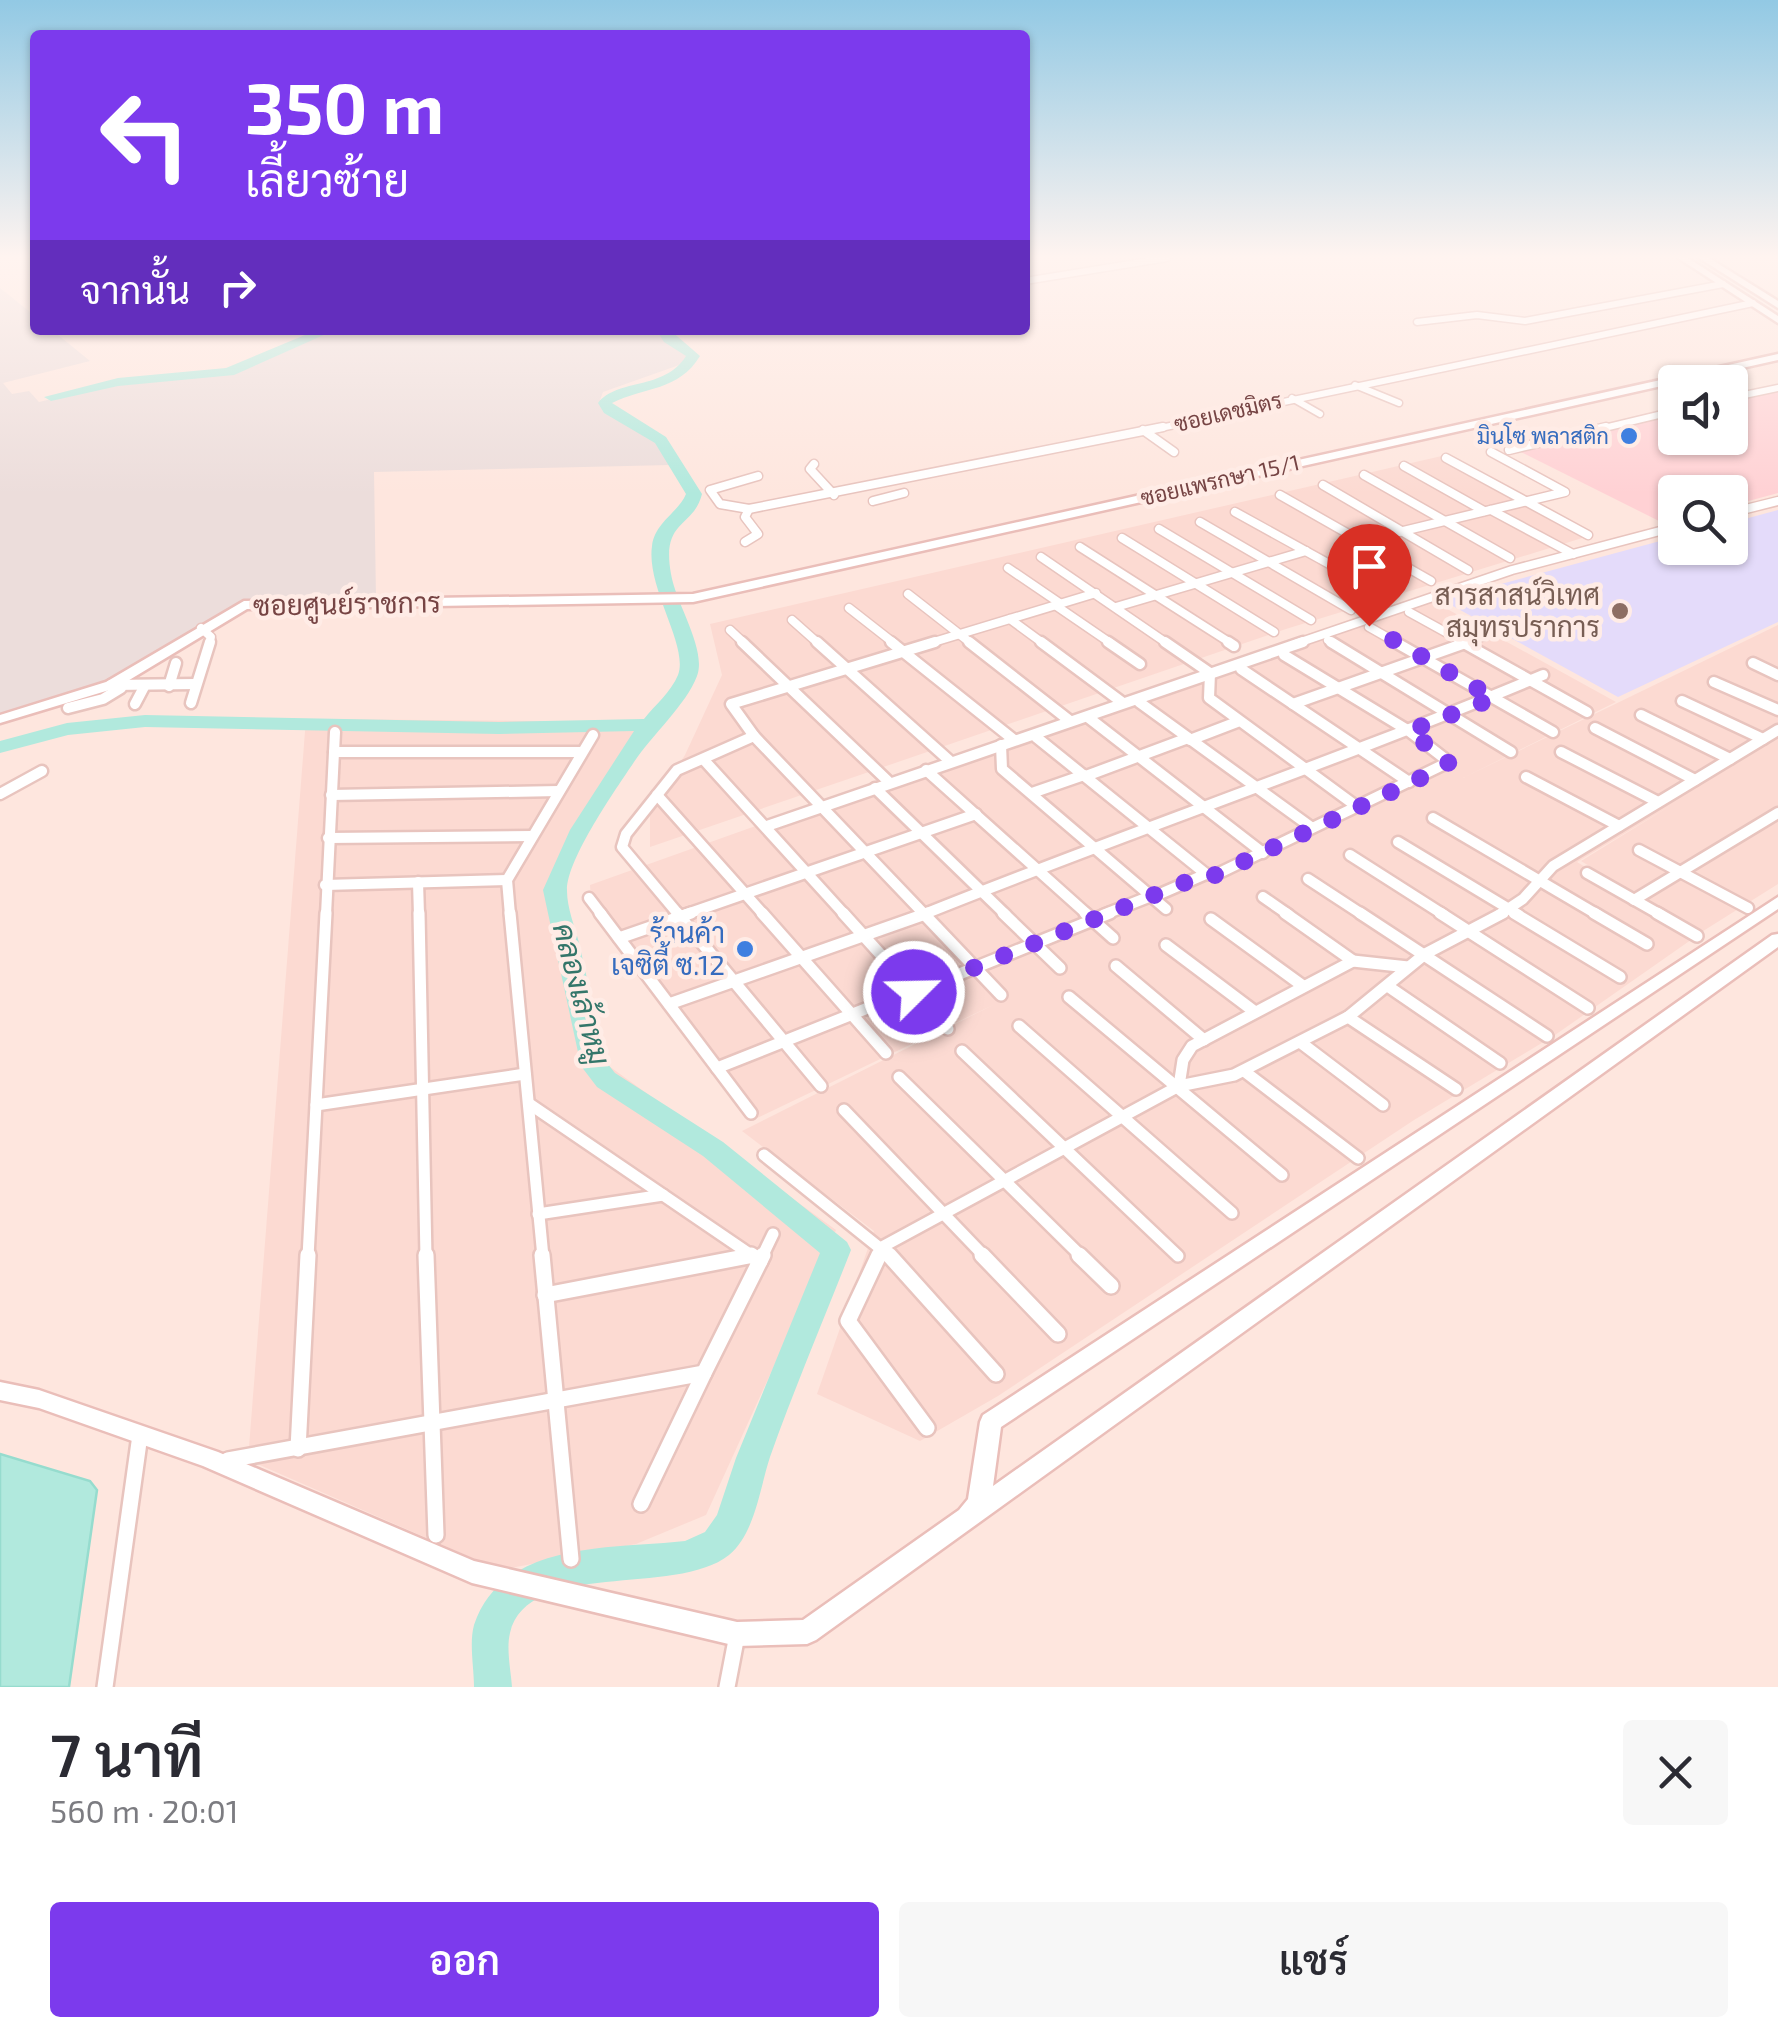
<!DOCTYPE html>
<html lang="th">
<head>
<meta charset="utf-8">
<style>
	:root { --surface:#fff; --page:#f7f7f7; --text:#2b2b33; --muted:#7c7c81; --accent:#7c3aed }
	body { margin:0; font-family:"Exo 2",Sarabun,sans-serif; background:var(--page); color:var(--text); height:100vh; display:flex; flex-direction:column; font-size:38px; white-space:nowrap }
	* { box-sizing:border-box; margin:0 }
	p { font-size:32px; color:var(--muted) }
	.icon { flex:none; width:55px; height:55px; fill:none; stroke:currentColor; stroke-width:2; stroke-linecap:round; stroke-linejoin:round }
	.map { position:relative; height:1687px; overflow:hidden }
	.panel { display:flex; flex-direction:column; background:var(--surface); flex:1 }
	.panel>* { flex:none }
	.guide { position:absolute; left:30px; top:30px; width:1000px; height:305px; border-radius:10px; box-shadow:0 2px 8px #0004; background:#7c3aed; color:#fff; overflow:hidden }
	.controls { position:absolute; left:1658px; top:365px; display:grid; gap:20px }
	.controls a { display:grid; place-items:center; width:90px; height:90px; border-radius:10px; background:var(--surface); box-shadow:0 2px 8px #0004; font-size:50px }
	.pin { position:absolute; display:grid; place-items:center; width:85px; height:85px; color:#fff; margin:-102px -42px; border-radius:50% 50% 50% 0; rotate:-45deg; box-shadow:0 0 10px #0007 }
	.pin .icon { rotate:45deg }
	.me { position:absolute; width:110px; margin:-55px; rotate:67deg; stroke-linejoin:round; filter:drop-shadow(0 0 8px #0008) }
	.turn { display:flex; align-items:center; gap:35px; height:210px; padding:0 50px; font-size:45px }
	.turn .icon { width:130px; height:130px; stroke-width:2.5 }
	.turn b { display:block; font-size:70px; line-height:85px }
	.then { display:flex; align-items:center; height:95px; padding:0 50px; background:#0003; gap:20px; font-size:38px }
	.round { display:grid; place-items:center; flex:none; width:105px; height:105px; border-radius:10px; background:var(--page) }
	.summary { display:flex; align-items:center; justify-content:space-between; height:170px; padding:0 50px }
	h1 { font-size:60px; font-weight:600; line-height:75px }
	.primary-button { display:flex; gap:20px; margin-top:auto; padding:20px 50px }
	.primary-button a { flex:1; height:115px; border-radius:10px; background:var(--accent); color:#fff; font-size:40px; font-weight:600; line-height:115px; text-align:center }
	.primary-button a+a { background:var(--page); color:var(--text) }
	.map>svg:first-child { display:block }
</style>
</head>
<body>
<div class="map">
<svg width="1778" height="1687" viewBox="0 0 1778 1687">
	<rect width="100%" height="100%" fill="#fee6de"/>
	<g fill="#fcdad2">
		<polygon points="1446,455 1592,535 1286,629 650,847 650,809 685,755 722,675 710,624"/>
		<polygon points="1429,599 1616,702 1463,778 1778,625 1778,884 1700,933 1581,861 1675,803 1577,862 1698,935 1555,1035 1414,1120 998,1396 920,1441 817,1394 874,1231 742,1131 995,1004 751,1121 591,898 590,885 949,757 1010,751 1011,738"/>
		<polygon points="306,719 642,722 557,862 566,938 602,1061 836,1230 706,1515 636,1544 500,1570 248,1460"/>
	</g>
	<polygon fill="#ffd1d4" points="1778,386 1778,493 1730,506 1730,492 1675,492 1675,521 1665,524 1509,446 1675,409 1675,438 1730,438 1730,397"/>
	<polygon fill="#ecdddb" points="0,288 35,316 35,330 52,330 90,361 3,383 12,394 29,391 39,402 118,383 224,375 333,330 658,330 684,351 688,357 682,364 603,392 600,400 631,417 662,446 670,465 374,472 376,598 241,601 105,682 0,720"/>
	<polygon fill="#e4dbfa" points="1778,510 1778,622 1618,697 1442,600 1675,537 1675,548 1730,548 1730,523"/>
	<polygon fill="#b1e9dd" stroke="#96dcce" stroke-width="2.5" points="0,1454 90,1481 97,1490 69,1687 0,1687"/>
	<g fill="none" stroke-linecap="round" stroke-linejoin="round">
		<g fill="#b1e9dd" fill-rule="evenodd">
			<polygon points="317,330 335,330 234,375 118,386 51,401 44,397 118,378 226,368"/>
			<path d="M656 330H670L700 356C679 391 644 387 612 403L666 437 702 494C693 529 661 519 671 574 676 604 707 650 697 676 686 705 652 735 634 762 616 789 566 860 567 891 567 908 575 927 579 943 588 983 597 1023 607 1063L615 1073 723 1142 847 1242 851 1250C824 1319 795 1387 770 1457 760 1487 755 1534 729 1555 675 1598 528 1558 510 1633 506 1649 511 1671 512 1687H474C474 1668 469 1643 474 1625 502 1540 613 1549 685 1541L705 1532 717 1515 736 1458 820 1253 703 1156 597 1087 581 1066 543 890 570 830 634 731 499 734 145 727 68 735 0 753V741L67 723 145 715 499 722 644 719C655 705 671 692 678 675 689 646 646 588 652 546 655 522 678 513 686 494L655 443 604 413 598 403C617 378 664 391 686 356L664 342Z"/>
		</g>
		<defs>
			<g id="street-far4">
				<polyline points="1025,281 1167,258"/>
				<polyline points="1417,322 1477,315 1525,321 1723,284"/>
				<polyline points="712,330 728,330"/>
				<polyline points="1355,385 1399,403"/>
				<polyline points="1292,398 1320,414"/>
				<polyline points="1730,398 1778,388"/>
				<polyline points="1151,430 1753,303"/>
				<polyline points="1596,430 1675,411"/>
			</g>
			<g id="street-far3">
				<polyline points="1143,430 1174,452"/>
				<polyline points="1509,450 1606,427"/>
				<polyline points="1446,458 1588,535"/>
				<polyline points="814,464 810,469 834,495"/>
				<polyline points="1404,466 1484,511"/>
				<polyline points="1364,475 1510,558"/>
				<polyline points="1323,485 1468,570"/>
				<polyline points="1280,495 1431,581"/>
				<polyline points="873,501 904,493"/>
				<polyline points="749,509 720,504 710,490 758,476"/>
				<polyline points="1491,510 1573,554"/>
				<polyline points="1235,512 1389,597"/>
				<polyline points="1730,513 1778,501"/>
				<polyline points="1200,522 1351,610"/>
				<polyline points="1159,529 1311,620"/>
				<polyline points="1122,538 1274,632"/>
				<polyline points="745,542 758,534 745,517 749,509 1163,427"/>
				<polyline points="1341,546 1565,492 1491,452"/>
				<polyline points="1080,547 1232,644"/>
				<polyline points="1041,557 1168,644"/>
				<polyline points="1008,568 1061,604"/>
				<polyline points="908,594 972,644"/>
				<polyline points="1055,605 1112,644"/>
				<polyline points="1116,607 1306,551"/>
				<polyline points="849,608 895,644"/>
				<polyline points="1409,612 1467,644"/>
				<polyline points="1010,619 1044,644"/>
				<polyline points="792,620 819,644"/>
				<polyline points="1369,627 1399,644"/>
				<polyline points="201,628 211,637 209,644"/>
				<polyline points="730,630 745,644"/>
				<polyline points="1328,640 1335,644"/>
				<polyline points="927,644 1096,593"/>
				<polyline points="1295,644 1512,570 1675,527"/>
				<polyline points="1461,644 1487,635"/>
			</g>
			<g id="street-far2">
				<polyline points="742,642 890,783"/>
				<polyline points="817,642 951,762"/>
				<polyline points="891,642 1014,740"/>
				<polyline points="969,642 1070,721"/>
				<polyline points="1041,642 1123,703"/>
				<polyline points="1108,642 1140,664"/>
				<polyline points="1165,642 1210,673 1209,698 1356,806"/>
				<polyline points="1228,642 1234,646"/>
				<polyline points="1331,642 1511,752"/>
				<polyline points="1395,642 1553,732"/>
				<polyline points="1462,642 1587,712"/>
				<polyline points="1753,663 1778,675"/>
				<polyline points="1241,669 1409,782"/>
				<polyline points="1714,682 1778,710"/>
				<polyline points="111,685 196,684"/>
				<polyline points="169,686 176,663"/>
				<polyline points="1682,701 1763,739"/>
				<polyline points="1139,702 1311,827"/>
				<polyline points="191,703 210,642"/>
				<polyline points="135,704 144,687"/>
				<polyline points="1293,704 1468,642"/>
				<polyline points="68,708 103,699 121,688"/>
				<polyline points="1641,715 1730,759"/>
				<polyline points="1089,718 1263,853"/>
				<polyline points="1595,728 1695,780"/>
				<polyline points="1036,737 1206,874"/>
				<polyline points="1190,740 1237,722"/>
				<polyline points="1001,745 1002,769 1166,909"/>
				<polyline points="334,752 582,752"/>
				<polyline points="1561,752 1658,802"/>
				<polyline points="704,760 845,915"/>
				<polyline points="926,770 1088,915"/>
				<polyline points="1086,776 1188,738"/>
				<polyline points="1526,777 1619,826"/>
				<polyline points="875,788 1006,915"/>
				<polyline points="1032,793 1084,775"/>
				<polyline points="0,794 42,771"/>
				<polyline points="331,795 559,791"/>
				<polyline points="657,795 764,915"/>
				<polyline points="1433,818 1598,915"/>
				<polyline points="767,826 1303,642"/>
				<polyline points="328,838 532,836"/>
				<polyline points="1398,842 1519,915"/>
				<polyline points="1639,850 1748,908"/>
				<polyline points="1350,855 1444,915"/>
				<polyline points="1587,873 1661,915"/>
				<polyline points="1308,879 1363,915"/>
				<polyline points="418,882 419,915"/>
				<polyline points="325,885 507,880"/>
				<polyline points="1153,897 1206,874 1215,875 1449,762 1409,731 1284,655"/>
				<polyline points="1263,897 1289,915"/>
				<polyline points="589,898 602,915"/>
				<polyline points="1634,900 1778,813"/>
				<polyline points="326,915 335,732"/>
				<polyline points="510,915 507,880 593,735"/>
				<polyline points="679,915 622,847 626,834 677,770 754,736"/>
				<polyline points="684,915 976,814"/>
				<path d="M922 915C1128 832 1338 761 1543 675"/>
				<polyline points="925,915 754,736 731,704 935,642"/>
				<polyline points="1103,915 1151,896"/>
				<polyline points="1499,915 1523,899 1553,866 1778,730"/>
			</g>
			<g id="street-far1">
				<polyline points="419,913 426,1257"/>
				<polyline points="510,913 543,1257"/>
				<polyline points="600,913 751,1113"/>
				<polyline points="677,913 821,1086"/>
				<polyline points="762,913 886,1053"/>
				<polyline points="843,913 948,1029"/>
				<polyline points="923,913 1001,995"/>
				<polyline points="1003,913 1060,968"/>
				<polyline points="1085,913 1113,938"/>
				<polyline points="1285,913 1353,961"/>
				<polyline points="1360,913 1547,1036"/>
				<polyline points="1440,913 1588,1008"/>
				<polyline points="1514,913 1620,977"/>
				<polyline points="1594,913 1647,944"/>
				<polyline points="1657,913 1697,936"/>
				<polyline points="1211,919 1303,986"/>
				<polyline points="619,938 691,913"/>
				<polyline points="1166,945 1255,1012"/>
				<polyline points="1116,966 1204,1040"/>
				<polyline points="1389,987 1500,1063"/>
				<polyline points="915,992 1110,913"/>
				<polyline points="1069,997 1282,1175"/>
				<polyline points="669,1004 928,913"/>
				<polyline points="1348,1017 1456,1089"/>
				<polyline points="1019,1026 1232,1213"/>
				<polyline points="1300,1042 1383,1105"/>
				<polyline points="962,1051 1178,1256"/>
				<polyline points="717,1068 913,990"/>
				<polyline points="1244,1071 1358,1158"/>
				<polyline points="899,1077 1082,1257"/>
				<polyline points="1179,1086 1183,1060 1192,1046 1353,961 1408,967"/>
				<polyline points="316,1105 525,1074"/>
				<polyline points="531,1105 754,1257"/>
				<polyline points="844,1110 985,1257"/>
				<polyline points="764,1155 891,1257"/>
				<polyline points="538,1214 663,1195"/>
				<polyline points="308,1257 326,913"/>
				<polyline points="743,1257 749,1256"/>
				<polyline points="762,1257 773,1234"/>
				<polyline points="877,1257 882,1247 1179,1086 1234,1075 1348,1017 1425,954 1503,913"/>
			</g>
			<g id="street">
				<polyline points="426,1255 436,1535"/>
				<polyline points="542,1255 571,1559"/>
				<polyline points="751,1255 760,1261"/>
				<polyline points="879,1255 848,1321 927,1428"/>
				<polyline points="889,1255 996,1374"/>
				<polyline points="982,1255 1058,1334"/>
				<polyline points="1079,1255 1111,1286"/>
				<polyline points="545,1295 749,1256"/>
				<polyline points="298,1449 308,1255"/>
				<polyline points="228,1460 704,1373 763,1255"/>
				<polyline points="641,1504 704,1373"/>
				<polyline points="105,1687 140,1435"/>
				<polyline points="727,1687 737,1635"/>
			</g>
			<g id="secondary">
				<polygon points="1678,258 1688,258 1778,316 1778,323"/>
				<polygon points="1699,258 1709,258 1778,301 1778,308"/>
				<polygon points="1778,354 1778,360 693,602 247,609 116,688 0,723 0,715 106,682 244,601 693,594"/>
				<polygon points="1778,897 1778,909 1001,1427 993,1486 1772,935 1778,934 1778,947 816,1640 807,1644 737,1646 472,1583 203,1466 39,1408 0,1400 0,1382 39,1390 218,1452 474,1561 737,1622 803,1620 959,1510 968,1499 980,1422 983,1415"/>
			</g>
		</defs>
		<use href="#street-far4" stroke="#e8c4be" stroke-width="9"/>
		<use href="#street-far3" stroke="#e8c4be" stroke-width="11"/>
		<use href="#street-far2" stroke="#e8c4be" stroke-width="15"/>
		<use href="#street-far1" stroke="#e8c4be" stroke-width="16"/>
		<use href="#street" stroke="#e8c4be" stroke-width="20"/>
		<use href="#secondary" stroke="#eabeb9" stroke-width="5"/>
		<use href="#street-far4" stroke="#fff" stroke-width="6"/>
		<use href="#street-far3" stroke="#fff" stroke-width="8"/>
		<use href="#street-far2" stroke="#fff" stroke-width="10"/>
		<use href="#street-far1" stroke="#fff" stroke-width="11"/>
		<use href="#street" stroke="#fff" stroke-width="15"/>
		<use href="#secondary" fill="#fff" fill-rule="evenodd"/>
	</g>
	<linearGradient id="sky" x2="0" y2="1"><stop stop-color="#92c9e4"/><stop offset="0.52" stop-color="#fff4f0"/><stop offset="1" stop-color="#fff4f0" stop-opacity="0"/></linearGradient>
	<rect width="1778" height="494" fill="url(#sky)"/>
	<g fill="none" stroke-linecap="round" stroke-linejoin="round">
		<polyline stroke="#7c3aed" stroke-width="18" stroke-dasharray="0 32.4" points="914,992 1206,874 1215,875 1444,767 1449,762 1409,731 1494,698 1369,626"/>
	</g>
	<g fill="#3f7fe0" stroke="#ffece6" stroke-width="4">
		<circle cx="1629" cy="436" r="10"/>
		<circle cx="745" cy="949" r="10"/>
	</g>
	<circle fill="#8d6e63" stroke="#ffece6" stroke-width="4" cx="1620" cy="611" r="10"/>
	<g text-anchor="middle" stroke-width="9" stroke-linejoin="round" paint-order="stroke">
		<g font-size="22" fill="#764444" stroke="#ffece6">
			<text transform="translate(1228 412) rotate(-13)" y="8">ซอยเดชมิตร</text>
			<text transform="translate(1220 480) rotate(-13)" y="8">ซอยแพรกษา 15/1</text>
		</g>
		<g font-size="22" fill="#366cbe" stroke="#ffece6" text-anchor="end">
			<text x="1609" y="444">มินโซ พลาสติก</text>
		</g>
		<g font-size="28" fill="#785e54" stroke="#ffece6" text-anchor="end">
			<text x="1600" y="605">สารสาสน์วิเทศ<tspan x="1600" dy="32">สมุทรปราการ</tspan></text>
		</g>
		<g font-size="28" fill="#764444" stroke="#ffece6">
			<text transform="translate(347 604) rotate(-1)" y="10">ซอยศูนย์ราชการ</text>
		</g>
		<g font-size="28" fill="#366cbe" stroke="#ffece6" text-anchor="end">
			<text x="725" y="943">ร้านค้า<tspan x="725" dy="32">เจซิตี้ ซ.12</tspan></text>
		</g>
		<g font-size="30" font-style="italic" fill="#34766a" stroke="#ffece6">
			<text transform="translate(581 994) rotate(75)" y="10">คลองเล้าหมู</text>
		</g>
	</g>
</svg>
<div class="controls">
<a><svg class="icon" aria-label="sound" viewBox="0 0 24 24"><path d="M4 9h4l5-4v14l-5-4H4zM17 9q2 3 0 6"/></svg></a>
<a><svg class="icon" aria-label="search" viewBox="0 0 24 24"><circle cx="10" cy="10" r="6"/><path d="M15 15l6 6"/></svg></a>
</div>
<div class="pin" style="left:1369px;top:626px;background:#d93025"><svg class="icon" aria-label="arrive" viewBox="0 0 24 24"><path d="M6 21V4h12l-3 4 3 4H6"/></svg></div>
<svg class="me" style="left:914px;top:992px" viewBox="-20 -20 40 40"><circle r="17" fill="#7c3aed" stroke="#fff" stroke-width="3"/><path d="M0-11L8 9 0 5-8 9z" fill="#fff"/></svg>
<div class="guide">
<div class="turn"><svg class="icon" aria-label="left" viewBox="0 0 24 24"><path d="M17 20v-9H6M10 6l-5 5 5 5"/></svg><div><b>350 m</b>เลี้ยวซ้าย</div></div>
<div class="then">จากนั้น<svg class="icon" aria-label="right" viewBox="0 0 24 24"><path d="M7 20v-9h11M14 6l5 5-5 5"/></svg></div>
</div>
</div>
<section class="panel">
<div class="summary"><div><h1>7 นาที</h1><p>560 m · 20:01</p></div><a class="round"><svg class="icon" aria-label="close" viewBox="0 0 24 24"><path d="M6 6l12 12M18 6L6 18"/></svg></a></div>
<div class="primary-button"><a>ออก</a><a>แชร์</a></div>
</section>
</body>
</html>
